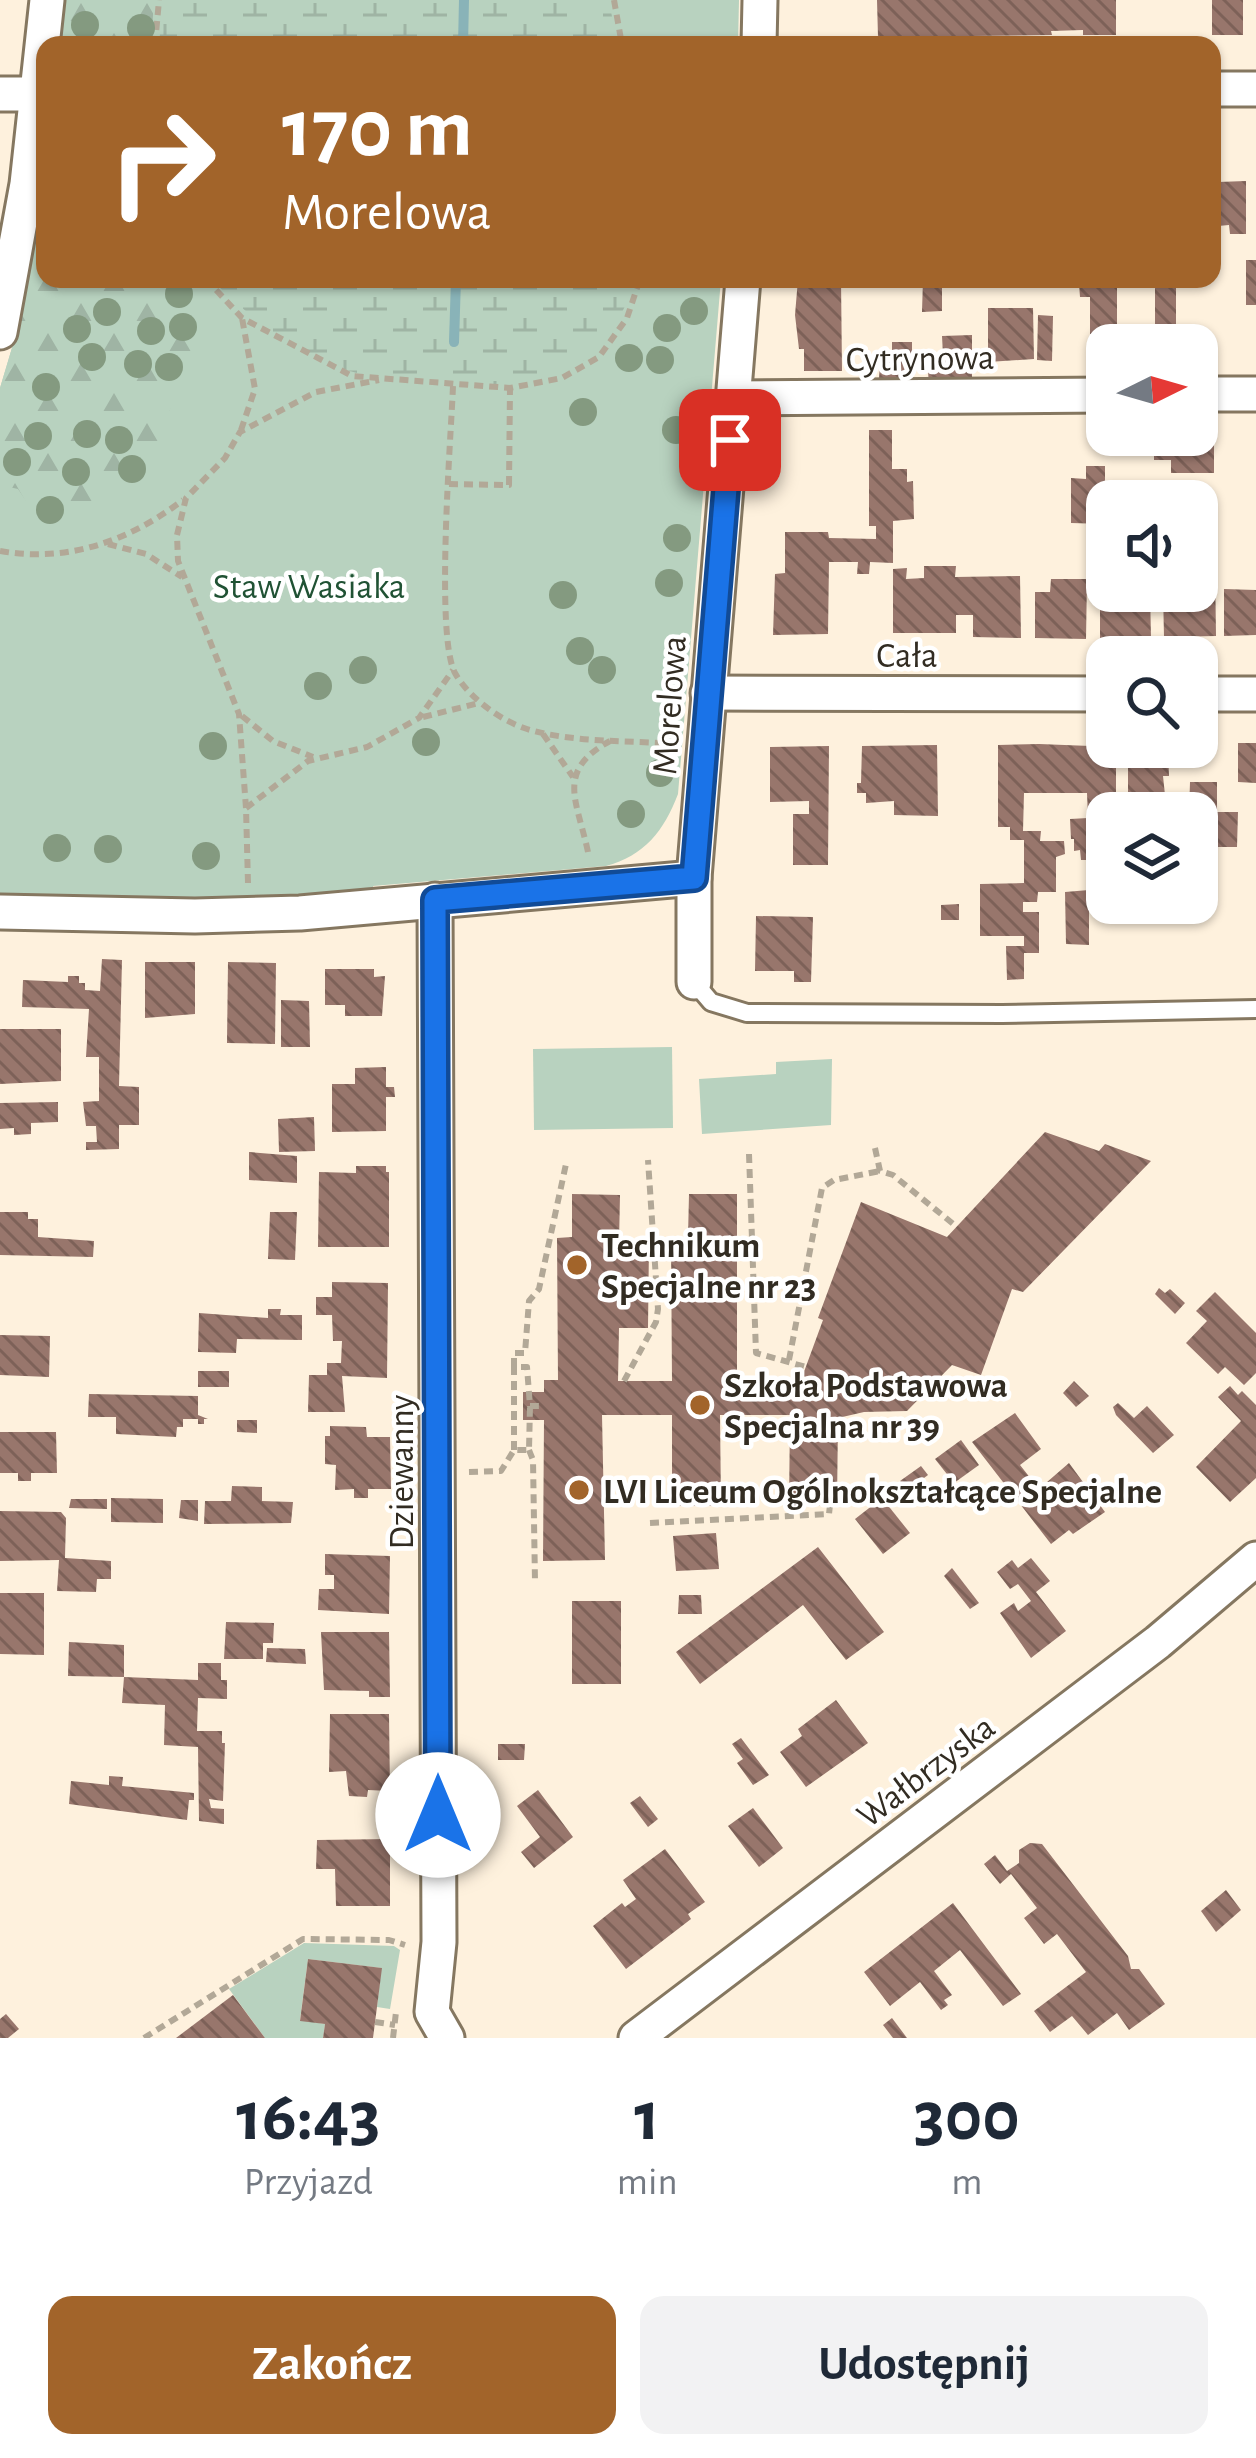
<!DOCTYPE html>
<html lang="pl">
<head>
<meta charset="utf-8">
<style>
	:root { --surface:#fff; --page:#f2f2f3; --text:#1f2937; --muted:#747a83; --accent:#a2642a }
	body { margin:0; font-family:"Alegreya Sans",sans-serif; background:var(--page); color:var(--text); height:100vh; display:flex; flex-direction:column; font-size:45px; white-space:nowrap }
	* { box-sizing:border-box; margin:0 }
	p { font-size:39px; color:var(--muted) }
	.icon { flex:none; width:66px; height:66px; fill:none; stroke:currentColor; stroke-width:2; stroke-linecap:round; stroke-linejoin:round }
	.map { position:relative; height:2038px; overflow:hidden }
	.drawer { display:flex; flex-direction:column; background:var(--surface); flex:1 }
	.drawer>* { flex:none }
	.guide { position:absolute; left:36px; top:36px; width:1185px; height:252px; border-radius:24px; box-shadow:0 3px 9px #0004; background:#a2642a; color:#fff; overflow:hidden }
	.needle { width:78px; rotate:85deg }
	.fabs { position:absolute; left:1086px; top:324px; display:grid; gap:24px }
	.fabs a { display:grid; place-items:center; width:132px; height:132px; border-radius:24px; background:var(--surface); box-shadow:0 3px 9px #0004; font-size:60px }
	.pin { position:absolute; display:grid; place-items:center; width:102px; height:102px; color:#fff; margin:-51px; border-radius:24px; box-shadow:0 6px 18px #0006 }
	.me { position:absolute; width:132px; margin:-66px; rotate:0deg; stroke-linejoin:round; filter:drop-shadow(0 0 9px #0008) }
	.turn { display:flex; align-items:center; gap:42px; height:252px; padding:0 48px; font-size:54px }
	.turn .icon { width:156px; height:156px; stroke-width:2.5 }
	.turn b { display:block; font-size:84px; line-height:102px }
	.eta { display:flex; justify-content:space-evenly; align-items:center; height:204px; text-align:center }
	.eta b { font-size:72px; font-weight:700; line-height:84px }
	.primary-button { display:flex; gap:24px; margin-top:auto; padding:24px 48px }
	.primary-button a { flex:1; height:138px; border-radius:24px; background:var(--accent); color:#fff; font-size:48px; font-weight:700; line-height:138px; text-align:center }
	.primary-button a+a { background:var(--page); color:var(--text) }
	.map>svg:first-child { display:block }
</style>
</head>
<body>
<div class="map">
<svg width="1256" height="2038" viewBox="0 0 1256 2038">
	<defs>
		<pattern id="forest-firs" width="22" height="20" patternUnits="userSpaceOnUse" patternTransform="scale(3)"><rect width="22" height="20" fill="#b8d2bf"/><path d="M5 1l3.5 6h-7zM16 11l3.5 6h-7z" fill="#9fb4a4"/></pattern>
		<pattern id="wetland-marsh" width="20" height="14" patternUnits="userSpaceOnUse" patternTransform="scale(3)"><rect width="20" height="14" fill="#b8d2bf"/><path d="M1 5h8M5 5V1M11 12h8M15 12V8" fill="none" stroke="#9fb4a4"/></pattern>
		<pattern id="building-back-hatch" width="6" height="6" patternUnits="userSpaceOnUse" patternTransform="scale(3)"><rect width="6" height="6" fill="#98766c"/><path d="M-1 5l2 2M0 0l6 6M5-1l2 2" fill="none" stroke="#7d6158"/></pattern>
	</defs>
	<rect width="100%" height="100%" fill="#fef1dd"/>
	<g fill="#b8d2bf">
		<polygon points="62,0 739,0 738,45 58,45"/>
		<path d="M45 166V279H721L678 794C664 831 644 856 606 866L373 886V889L284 900 0 899V388L23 311Z"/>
		<polygon points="672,1047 673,1128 534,1130 533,1049"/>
		<polygon points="832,1059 831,1125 702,1134 699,1079 776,1074 776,1062"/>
		<polygon points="304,1943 394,1946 400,1950 390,2009 377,2007 381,1968 308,1959 300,2020 325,2024 323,2038 265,2038 229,1989"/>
	</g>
	<g fill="url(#forest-firs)">
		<polygon points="62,0 154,0 151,45 64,37 59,33"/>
		<polygon points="45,166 45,279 198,279 207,287 196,318 193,353 159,436 151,472 110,511 74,524 40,521 18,489 0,485 0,388 23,311"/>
	</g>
	<g fill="url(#wetland-marsh)">
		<polygon points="163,0 609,0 617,45 159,45"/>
		<path d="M211 279H636C598 389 533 390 430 380 400 378 367 379 339 367 289 348 248 316 211 279Z"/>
	</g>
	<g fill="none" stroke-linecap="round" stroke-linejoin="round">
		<g stroke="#89b3b8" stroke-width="10">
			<polyline points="463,45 464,0"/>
			<polyline points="454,342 456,279"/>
		</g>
	</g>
	<g fill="url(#building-back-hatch)">
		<polygon points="877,0 1116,0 1116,35 1083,35 1083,30 1051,31 1052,35 878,37"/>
		<rect x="1212" y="0" width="31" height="35"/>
		<polygon points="1246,181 1246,234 1230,234 1229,225 1218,226 1218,182"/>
		<rect x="1246" y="260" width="10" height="45"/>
		<polygon points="798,279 841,279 842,371 804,371 804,349 799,349 795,315"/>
		<polygon points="923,279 942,279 942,311 922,312"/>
		<polygon points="1091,279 1117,279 1117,345 1107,345 1107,360 1102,360 1102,334 1090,334 1090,297 1080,297 1079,284 1091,284"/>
		<polygon points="1155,279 1176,279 1176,335 1160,336 1160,325 1155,325"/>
		<polygon points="988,308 1033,308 1034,359 988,362"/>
		<polygon points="1038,315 1053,316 1052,361 1037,360"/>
		<polygon points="972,335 972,385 929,386 927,356 943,355 942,336"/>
		<polygon points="892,342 912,342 912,379 879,379 880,362 892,362"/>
		<polygon points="1197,405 1214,405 1214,473 1171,473 1171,460 1154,460 1154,435 1197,435"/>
		<polygon points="869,430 892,430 892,469 907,469 907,482 913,481 914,519 893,521 893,563 870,562 869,574 857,574 858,562 829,562 828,634 773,635 775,574 785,573 785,532 828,532 829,538 876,539 876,526 869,526"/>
		<polygon points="1086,466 1105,466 1105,524 1071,523 1071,478 1086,479"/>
		<polygon points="1197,565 1215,565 1216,636 1164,637 1163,591 1197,591"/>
		<polygon points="924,566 956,566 955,577 1020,576 1021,638 973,637 973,615 956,615 956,633 893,633 893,569 907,568 906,579 924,578"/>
		<polygon points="1051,579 1087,579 1086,639 1035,638 1035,592 1050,592"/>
		<polygon points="1107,583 1107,591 1150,591 1151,638 1100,639 1100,584"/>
		<polygon points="1224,589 1256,590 1256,635 1224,636"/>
		<polygon points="1238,743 1256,743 1256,783 1238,782"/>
		<polygon points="1039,744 1116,747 1116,793 1105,793 1107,836 1088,838 1088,860 1081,860 1080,850 1074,851 1074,839 1071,839 1070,819 1088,818 1087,793 1024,793 1023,831 1041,831 1040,841 1064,841 1065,854 1056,857 1056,892 1038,892 1037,902 1023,902 1023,912 1039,912 1039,953 1024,953 1024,979 1007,980 1006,946 1024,946 1024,936 980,936 980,884 1024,883 1024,840 1010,840 1010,827 998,827 998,745"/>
		<polygon points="937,745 938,816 894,815 894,801 866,803 866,793 857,793 857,783 861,783 862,746"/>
		<polygon points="829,746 828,865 793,865 793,814 809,814 809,801 770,802 770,747"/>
		<polygon points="1128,747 1168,750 1169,776 1163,776 1165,795 1152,795 1152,807 1128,807"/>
		<polygon points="1190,782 1217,782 1217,812 1238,812 1237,847 1216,847 1216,909 1207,909 1209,879 1197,879 1197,813 1189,813"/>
		<polygon points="1089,890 1089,945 1066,944 1065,892"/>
		<polygon points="959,904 959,920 941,920 941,905"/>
		<polygon points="756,916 813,917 811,982 794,982 794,971 755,971"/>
		<polygon points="102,959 122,960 119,1086 139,1087 139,1125 119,1125 119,1149 86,1150 86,1142 97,1142 96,1126 86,1126 83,1102 99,1101 99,1057 86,1057 89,1009 22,1007 23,980 68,982 68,976 79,976 79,983 85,983 85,990 100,991"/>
		<polygon points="145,962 195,962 195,1014 145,1018"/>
		<polygon points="228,962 276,963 275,1044 227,1043"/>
		<polygon points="325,969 374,969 374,977 385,976 382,1016 345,1016 345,1005 325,1005"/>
		<polygon points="281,1000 309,1001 310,1047 281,1047"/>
		<polygon points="0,1029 61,1029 61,1081 0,1084"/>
		<polygon points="386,1067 386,1087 394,1087 395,1097 386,1097 386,1131 332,1132 332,1084 355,1084 355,1068"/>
		<polygon points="58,1102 58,1122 31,1123 31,1134 14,1135 14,1128 0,1129 0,1103"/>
		<polygon points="314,1117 315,1151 279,1152 278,1119"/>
		<polygon points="1045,1132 1099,1151 1105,1144 1151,1161 1023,1292 1012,1289 981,1375 952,1365 907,1411 864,1412 838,1418 837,1505 789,1506 790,1415 720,1415 721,1506 672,1506 672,1415 602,1415 605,1560 543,1561 544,1420 523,1420 523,1392 544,1392 544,1380 558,1380 557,1238 572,1237 572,1194 620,1195 619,1243 649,1243 648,1328 619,1328 618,1381 672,1381 671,1238 688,1237 689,1194 737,1194 737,1381 801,1380 823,1320 818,1318 861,1202 947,1237"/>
		<polygon points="249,1152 297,1156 297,1183 249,1180"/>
		<polygon points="356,1166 386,1166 386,1172 389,1172 389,1247 318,1247 319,1172 356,1173"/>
		<polygon points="0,1212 28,1212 28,1219 38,1219 38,1237 94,1241 93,1257 0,1255"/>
		<polygon points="270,1212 297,1212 295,1260 268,1259"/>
		<polygon points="332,1282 388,1283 387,1378 342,1376 345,1412 308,1412 309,1375 327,1375 327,1363 341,1363 342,1341 333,1341 332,1315 316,1315 316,1297 332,1297"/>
		<polygon points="1159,1288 1165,1293 1170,1289 1185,1303 1175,1314 1155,1294"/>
		<polygon points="1215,1292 1256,1333 1256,1373 1244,1385 1225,1367 1218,1374 1186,1343 1207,1321 1196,1311"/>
		<polygon points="268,1309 281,1309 280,1315 302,1315 302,1340 237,1339 236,1353 198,1352 199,1313 268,1318"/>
		<polygon points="0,1335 50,1336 49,1377 0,1375"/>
		<rect x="198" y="1371" width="31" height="16"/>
		<polygon points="1074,1381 1089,1396 1076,1407 1063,1393"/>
		<polygon points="1230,1386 1238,1395 1242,1391 1256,1405 1256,1478 1230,1502 1196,1467 1241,1421 1218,1397"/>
		<polygon points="89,1394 198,1396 198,1415 208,1419 204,1419 204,1424 198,1424 198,1419 183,1419 183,1427 177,1427 176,1437 116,1434 116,1417 88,1417"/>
		<polygon points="1118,1403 1134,1418 1147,1406 1174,1435 1153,1453 1116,1415 1113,1407"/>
		<polygon points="1015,1413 1041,1449 1020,1465 1039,1489 1069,1463 1105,1512 1073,1534 1069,1530 1051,1544 972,1442"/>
		<polygon points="237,1420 257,1420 257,1433 237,1432"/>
		<polygon points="330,1426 366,1427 367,1437 390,1437 391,1489 368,1489 368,1498 354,1498 354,1489 335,1490 336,1465 325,1464 325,1436 330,1436"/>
		<polygon points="0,1432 56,1432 57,1473 31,1473 31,1481 18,1481 18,1473 0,1473"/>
		<polygon points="961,1440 979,1465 954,1483 935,1459"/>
		<polygon points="921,1466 928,1475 908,1490 900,1481"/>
		<polygon points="232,1486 262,1487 262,1501 293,1502 291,1523 204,1524 205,1501 231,1501"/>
		<polygon points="111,1498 163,1499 163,1523 111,1522"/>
		<polygon points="882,1498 910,1533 883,1554 855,1519"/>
		<polygon points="71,1499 107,1499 107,1509 69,1508"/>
		<polygon points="181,1500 198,1500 198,1521 179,1518"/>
		<polygon points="0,1511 61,1512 66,1518 65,1558 111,1561 111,1579 97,1579 96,1592 57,1591 59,1560 0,1561"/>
		<polygon points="716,1533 719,1569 676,1571 673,1536"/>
		<polygon points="818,1547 884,1632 846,1660 803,1605 700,1684 676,1652"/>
		<polygon points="325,1554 390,1556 389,1614 318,1610 319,1589 334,1589 334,1575 325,1575"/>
		<polygon points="1031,1558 1050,1581 1036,1592 1066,1631 1031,1658 1000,1613 1014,1603 1018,1611 1031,1601 1018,1584 1010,1589 997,1572 1012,1560 1018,1568"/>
		<polygon points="952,1568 979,1603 970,1609 944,1576"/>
		<polygon points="0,1593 44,1593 44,1655 0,1654"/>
		<polygon points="679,1595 701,1595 702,1614 678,1614"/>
		<rect x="572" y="1601" width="49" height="83"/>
		<polygon points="226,1622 274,1623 273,1643 263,1643 263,1659 224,1659"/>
		<polygon points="321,1632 389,1632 390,1697 369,1697 369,1691 324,1690"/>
		<polygon points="69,1642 124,1645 124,1677 68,1676"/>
		<polygon points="267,1648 305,1649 306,1664 266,1662"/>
		<polygon points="198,1663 221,1663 221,1680 227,1680 227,1699 198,1698 197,1731 222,1731 222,1743 225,1743 223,1801 209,1799 211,1808 224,1809 224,1824 199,1821 198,1747 164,1745 165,1705 122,1703 124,1677 198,1680"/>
		<polygon points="836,1700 868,1743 806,1787 780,1752 802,1736 798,1729"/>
		<polygon points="330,1714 389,1714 390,1791 368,1790 367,1797 349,1796 346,1771 329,1772"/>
		<polygon points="741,1738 769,1775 753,1785 737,1763 743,1759 732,1744"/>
		<polygon points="498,1744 525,1744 524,1760 498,1760"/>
		<polygon points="109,1776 123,1777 122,1786 194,1793 194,1800 189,1800 187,1820 69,1804 71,1781 109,1785"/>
		<polygon points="538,1790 573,1837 534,1868 521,1852 540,1837 517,1806"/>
		<polygon points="640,1796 658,1819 648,1827 630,1803"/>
		<polygon points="753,1808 783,1848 759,1867 728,1826"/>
		<polygon points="390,1839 390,1906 336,1906 335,1869 316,1869 317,1840"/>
		<polygon points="1030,1843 1042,1844 1128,1956 1131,1969 1139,1969 1165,2004 1129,2030 1117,2013 1088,2035 1072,2016 1050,2032 1034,2011 1086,1972 1057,1934 1044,1944 1024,1918 1037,1908 1011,1874 1000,1884 984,1864 995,1855 1007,1871 1019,1863 1019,1850"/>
		<polygon points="665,1849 705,1902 688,1914 691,1919 626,1969 593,1926 622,1903 625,1907 636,1899 623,1880"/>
		<polygon points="1226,1890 1241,1910 1216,1932 1201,1911"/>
		<polygon points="953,1903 1021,1994 1003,2006 960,1950 934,1971 952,1995 944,2000 948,2005 941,2010 920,1982 890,2006 864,1972"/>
		<polygon points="308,1959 382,1968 373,2038 323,2038 325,2024 300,2021"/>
		<polygon points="233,1995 265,2038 176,2038"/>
		<polygon points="6,2014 19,2029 8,2038 0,2038 0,2019"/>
		<polygon points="892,2018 907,2038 893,2038 883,2025"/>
	</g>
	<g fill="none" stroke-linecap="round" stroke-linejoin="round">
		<defs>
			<polyline id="lane" points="694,982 711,1002 747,1013 1002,1014 1256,1009"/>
			<g id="street">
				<polyline points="759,45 760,0"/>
				<polyline points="1212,89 1256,89"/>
				<polyline points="0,94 39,94"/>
				<polyline points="0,332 27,184 47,0"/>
				<polyline points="1197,394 1256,394"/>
				<polyline points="733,398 1107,395"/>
				<polyline points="708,693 1107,694"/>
				<polyline points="1197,694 1256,694"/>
				<polyline points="435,900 439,1942 432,2012 447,2038"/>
				<polyline points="0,912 195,916 300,913 694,878 743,279"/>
				<polyline points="694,982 694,878"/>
				<polyline points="636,2038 1158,1642 1256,1559"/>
			</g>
		</defs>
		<use href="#lane" stroke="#857760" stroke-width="22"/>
		<use href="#street" stroke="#857760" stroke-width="39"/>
		<g stroke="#b2a897" stroke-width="6" stroke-dasharray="9 6" stroke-linecap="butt">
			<polyline points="614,0 622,45"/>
			<polyline points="75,42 107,45"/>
			<polyline points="155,45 159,0"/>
			<polyline points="206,279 242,318 352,376 510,388 562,378 599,357 627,318 640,279"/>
			<path d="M453 386C451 438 435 636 455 673 468 697 501 721 527 729 573 743 627 740 675 744"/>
			<polyline points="241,430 255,389 242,318"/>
			<polyline points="449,484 509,485 510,388"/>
			<polyline points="108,544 146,554 182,577"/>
			<path d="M0 551C68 563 129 541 183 500"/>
			<polyline points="242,716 273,741 313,757"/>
			<polyline points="423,717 479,703"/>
			<polyline points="543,734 573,777"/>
			<polyline points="246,808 239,714 178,561 177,535 186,498 225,458 240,432 316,392 379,380"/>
			<path d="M588 852C577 800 555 771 610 741"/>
			<polyline points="248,883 246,808 308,761 367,747 419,718 453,670"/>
			<polyline points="875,1148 880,1171 893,1175 957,1227"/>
			<polyline points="749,1154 756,1353 806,1367"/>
			<polyline points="789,1360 822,1188 834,1180 880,1171"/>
			<polyline points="514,1367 514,1353 525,1353 529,1301 539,1289 566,1164"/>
			<polyline points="624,1381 656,1322 658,1309 648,1160"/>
			<polyline points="514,1450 514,1367 527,1367 530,1406 544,1406"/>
			<polyline points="529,1450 533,1460 535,1581"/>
			<polyline points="469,1472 501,1471 514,1450 529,1450 530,1406"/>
			<polyline points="650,1523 829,1514 830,1505"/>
			<polyline points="375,2022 395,2025"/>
			<polyline points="144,2038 303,1939 389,1940 405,1945"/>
			<polyline points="393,2038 396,2012"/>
		</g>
		<use href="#lane" stroke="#fff" stroke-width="16"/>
		<use href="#street" stroke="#fff" stroke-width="33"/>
	</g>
	<g fill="#849a80">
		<circle cx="85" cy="25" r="14"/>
		<circle cx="141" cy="28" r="14"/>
		<circle cx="179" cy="294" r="14"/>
		<circle cx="694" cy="311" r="14"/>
		<circle cx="107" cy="312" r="14"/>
		<circle cx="183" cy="327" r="14"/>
		<circle cx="667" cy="328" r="14"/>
		<circle cx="77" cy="329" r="14"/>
		<circle cx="151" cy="331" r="14"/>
		<circle cx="92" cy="357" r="14"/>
		<circle cx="629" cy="358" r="14"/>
		<circle cx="660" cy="360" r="14"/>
		<circle cx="138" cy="364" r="14"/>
		<circle cx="169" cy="367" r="14"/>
		<circle cx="46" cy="387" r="14"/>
		<circle cx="583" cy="412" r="14"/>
		<circle cx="676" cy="430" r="14"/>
		<circle cx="87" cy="434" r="14"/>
		<circle cx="38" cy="436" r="14"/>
		<circle cx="119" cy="440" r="14"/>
		<circle cx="696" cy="454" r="14"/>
		<circle cx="17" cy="462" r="14"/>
		<circle cx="132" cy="469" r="14"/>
		<circle cx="76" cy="472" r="14"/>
		<circle cx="50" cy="510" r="14"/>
		<circle cx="677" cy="538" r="14"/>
		<circle cx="669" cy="583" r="14"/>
		<circle cx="563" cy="595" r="14"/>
		<circle cx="580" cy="651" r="14"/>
		<circle cx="363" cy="670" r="14"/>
		<circle cx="602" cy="670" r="14"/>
		<circle cx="318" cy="686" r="14"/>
		<circle cx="426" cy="742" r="14"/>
		<circle cx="213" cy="746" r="14"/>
		<circle cx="660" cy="773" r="14"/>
		<circle cx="631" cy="814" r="14"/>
		<circle cx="57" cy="848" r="14"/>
		<circle cx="108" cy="849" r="14"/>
		<circle cx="206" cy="856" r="14"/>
	</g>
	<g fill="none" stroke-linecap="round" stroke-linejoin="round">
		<defs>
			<polyline id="route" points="438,1815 435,900 694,878 730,440"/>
		</defs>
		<use href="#route" stroke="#114b97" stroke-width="30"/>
		<use href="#route" stroke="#1a73e8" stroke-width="21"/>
	</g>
	<g fill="#a2642a" stroke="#fff" stroke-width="4.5">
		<circle cx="577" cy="1265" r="12"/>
		<circle cx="700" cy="1405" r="12"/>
		<circle cx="579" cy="1490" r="12"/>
	</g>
	<g text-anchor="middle" stroke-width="9" stroke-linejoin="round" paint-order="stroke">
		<g font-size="36" fill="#322c22" stroke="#fff">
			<text transform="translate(920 357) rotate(-1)" y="13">Cytrynowa</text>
			<text x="907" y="667">Cała</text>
			<text transform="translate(668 705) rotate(-86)" y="13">Morelowa</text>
			<text transform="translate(400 1472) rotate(-90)" y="13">Dziewanny</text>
			<text transform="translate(925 1770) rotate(-37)" y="13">Wałbrzyska</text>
		</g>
		<g font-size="36" fill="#205234" stroke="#fff">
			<text x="309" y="598">Staw Wasiaka</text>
		</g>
		<g font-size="36" font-weight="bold" fill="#322c22" stroke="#fff" text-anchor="start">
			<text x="601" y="1257">Technikum<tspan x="601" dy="41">Specjalne nr 23</tspan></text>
			<text x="724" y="1397">Szkoła Podstawowa<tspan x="724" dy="41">Specjalna nr 39</tspan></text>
			<text x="603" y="1503">LVI Liceum Ogólnokształcące Specjalne</text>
		</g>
	</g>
</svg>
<div class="fabs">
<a><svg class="needle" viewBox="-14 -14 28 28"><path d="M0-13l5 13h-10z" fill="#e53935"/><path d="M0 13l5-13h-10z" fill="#747a83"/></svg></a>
<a><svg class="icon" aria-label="sound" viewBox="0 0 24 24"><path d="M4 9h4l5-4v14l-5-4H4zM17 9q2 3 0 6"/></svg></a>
<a><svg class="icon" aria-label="search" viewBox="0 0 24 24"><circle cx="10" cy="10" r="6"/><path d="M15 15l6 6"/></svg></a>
<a><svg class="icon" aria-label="layers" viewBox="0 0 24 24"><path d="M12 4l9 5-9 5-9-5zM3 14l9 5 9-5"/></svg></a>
</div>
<div class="pin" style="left:730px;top:440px;background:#d93025"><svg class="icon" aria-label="arrive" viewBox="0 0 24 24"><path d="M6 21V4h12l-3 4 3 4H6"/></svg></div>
<svg class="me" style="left:438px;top:1815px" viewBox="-20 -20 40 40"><circle r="19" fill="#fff"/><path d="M0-13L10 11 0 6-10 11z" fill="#1a73e8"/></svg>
<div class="guide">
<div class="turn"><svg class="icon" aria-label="right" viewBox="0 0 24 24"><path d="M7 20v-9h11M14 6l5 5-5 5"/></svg><div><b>170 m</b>Morelowa</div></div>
</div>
</div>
<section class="drawer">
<div class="eta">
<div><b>16:43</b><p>Przyjazd</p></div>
<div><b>1</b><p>min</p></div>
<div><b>300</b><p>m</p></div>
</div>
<div class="primary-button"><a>Zakończ</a><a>Udostępnij</a></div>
</section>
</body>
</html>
